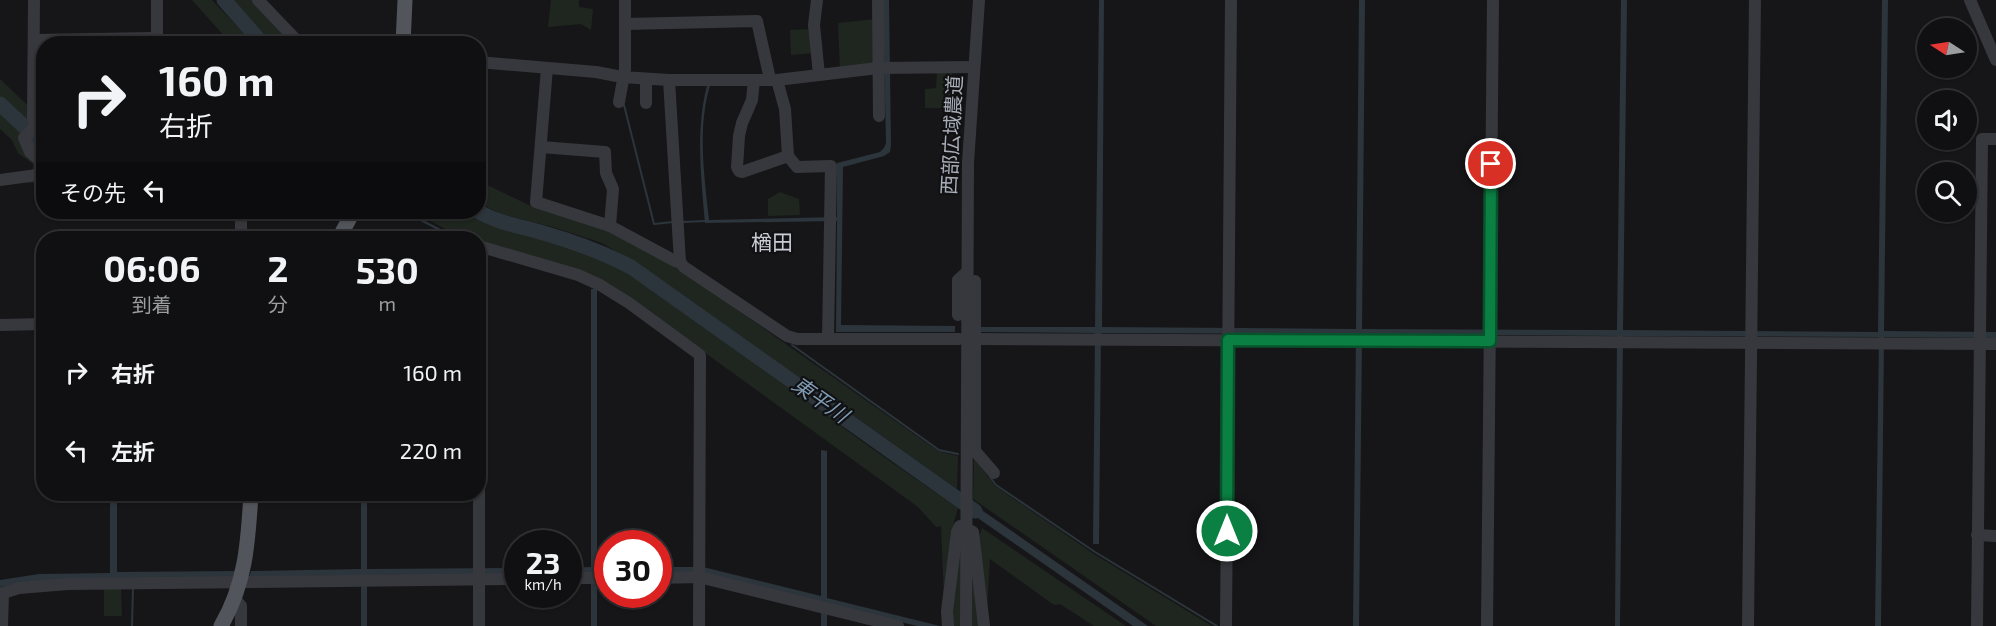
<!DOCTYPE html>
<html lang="ja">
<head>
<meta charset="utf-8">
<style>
	:root { --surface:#101012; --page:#1e1e20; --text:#f1f3f6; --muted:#9c9d9f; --line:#303032 }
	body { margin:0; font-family:"Exo 2","Noto Sans JP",sans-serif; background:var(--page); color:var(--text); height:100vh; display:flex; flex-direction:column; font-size:22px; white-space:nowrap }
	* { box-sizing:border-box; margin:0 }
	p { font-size:20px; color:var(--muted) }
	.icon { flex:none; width:33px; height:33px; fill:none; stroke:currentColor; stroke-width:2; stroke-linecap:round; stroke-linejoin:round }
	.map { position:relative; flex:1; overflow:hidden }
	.panel { position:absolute; left:36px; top:231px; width:450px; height:270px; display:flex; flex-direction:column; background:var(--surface); border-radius:24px; box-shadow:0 2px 4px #0004,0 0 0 2px var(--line) }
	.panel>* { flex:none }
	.top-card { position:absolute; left:36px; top:36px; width:450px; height:183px; border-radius:24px; box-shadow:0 2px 4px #0004,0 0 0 2px var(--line); background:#101012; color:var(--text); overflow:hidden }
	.needle { width:39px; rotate:282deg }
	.buttons { position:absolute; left:1917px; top:18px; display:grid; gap:12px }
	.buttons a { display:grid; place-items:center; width:60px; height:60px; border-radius:50%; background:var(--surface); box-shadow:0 2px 4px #0004,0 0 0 2px var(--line); font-size:30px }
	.speed { position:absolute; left:504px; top:530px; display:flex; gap:12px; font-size:30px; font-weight:700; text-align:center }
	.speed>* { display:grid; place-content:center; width:78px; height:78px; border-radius:50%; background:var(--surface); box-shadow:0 2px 4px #0004,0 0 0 2px var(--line); line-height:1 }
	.speed small { font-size:15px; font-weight:400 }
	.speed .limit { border:9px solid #d22; background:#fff; color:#111 }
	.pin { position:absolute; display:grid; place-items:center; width:51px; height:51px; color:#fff; margin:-26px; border:3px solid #fff; border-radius:50%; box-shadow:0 2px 6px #0007 }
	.me { position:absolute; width:66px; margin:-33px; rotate:0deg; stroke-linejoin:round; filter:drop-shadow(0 0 4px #0008) }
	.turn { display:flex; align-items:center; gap:21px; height:126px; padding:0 24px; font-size:27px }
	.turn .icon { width:78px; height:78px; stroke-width:2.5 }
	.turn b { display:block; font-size:42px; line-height:51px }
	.then { display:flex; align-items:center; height:57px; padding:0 24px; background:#0003; gap:12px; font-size:22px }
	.eta { display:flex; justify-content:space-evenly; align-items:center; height:102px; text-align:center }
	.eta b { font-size:36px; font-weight:700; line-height:42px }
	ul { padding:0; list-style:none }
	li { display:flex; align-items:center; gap:18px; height:78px; padding:0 24px }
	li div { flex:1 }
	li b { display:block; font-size:22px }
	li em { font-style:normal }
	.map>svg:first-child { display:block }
</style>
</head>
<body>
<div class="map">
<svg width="1996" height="626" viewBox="0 0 1996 626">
	<rect width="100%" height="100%" fill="#161618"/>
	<g fill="#1e261f">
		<polygon points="192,0 212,0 253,43 235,43 231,39 227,39"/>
		<polygon points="233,0 254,0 294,43 273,43"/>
		<polygon points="551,0 579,0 579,7 593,9 591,30 581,24 548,27"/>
		<polygon points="875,19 876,66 840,70 838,23"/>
		<polygon points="811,29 815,53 791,55 790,30"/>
		<polygon points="952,71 953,108 925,108 925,89 936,88 937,72"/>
		<polygon points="0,79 43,120 43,140 34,134 35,129 0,97"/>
		<polygon points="0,112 43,153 43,183 8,182 32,174 33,164 18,153 12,140 0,129"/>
		<polygon points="479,181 531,206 607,228 675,266 938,451 958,456 957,489 653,274 602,243 556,228 498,213 479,202"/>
		<polygon points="780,192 799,199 800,215 768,216 768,199"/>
		<polygon points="414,212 465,212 488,224 584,252 620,269 655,290 874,450 958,508 954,522 960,545 978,540 982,528 1126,626 1094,626 1060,604 1054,605 990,559 987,610 980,626 951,626 944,600 941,526 936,527 918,507 628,297 479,246 478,238 462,238"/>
		<polygon points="974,457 995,486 1094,554 1212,626 1156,626 973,499"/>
		<polygon points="104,587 121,587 122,616 104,616"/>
	</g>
	<g fill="#2c353c">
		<path d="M883 0H889L891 145 890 152 884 156 843 167 841 325 955 326V332H836L837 221 705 223C701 176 695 128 708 82H711C697 126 704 174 709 220L837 217V163L880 152 884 148 886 143Z"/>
		<polygon points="1099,0 1104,0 1102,327 1356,329 1359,0 1365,0 1362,329 1617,330 1621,0 1627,0 1623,330 1878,332 1882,0 1888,0 1884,331 1996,332 1996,338 1884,337 1881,626 1875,626 1879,337 1623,336 1620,626 1615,626 1617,336 1362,334 1359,626 1353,626 1356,334 1101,333 1099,544 1093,544 1095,333 980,332 980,327 1095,327"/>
		<polygon points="591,289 597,289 597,567 608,568 607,573 597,574 597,626 591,626 591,574 569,574 568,568 591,567"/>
		<polygon points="821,450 827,451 827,598 940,626 917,626 827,604 827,626 821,626 821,602 659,573 658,567 703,567 821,596"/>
		<polygon points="110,494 117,494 117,572 236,571 234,578 66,579 0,587 0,580 39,574 110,573"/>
		<polygon points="361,494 367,494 367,569 518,568 517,574 367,575 367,626 361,626 361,575 249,577 251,571 361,569"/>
		<polygon points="973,504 1148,626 1133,626 972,514"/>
	</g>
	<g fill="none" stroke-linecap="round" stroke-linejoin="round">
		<g stroke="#2c353c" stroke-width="2">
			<polyline points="160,42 231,41 233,44"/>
			<polyline points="624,105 654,224 673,222"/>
			<polyline points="405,212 456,238"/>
			<polyline points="683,222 705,221"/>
			<polyline points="792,345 939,450 958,454"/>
			<polyline points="990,477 996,485 1095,552 1217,626"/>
			<polyline points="132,626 133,587"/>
		</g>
		<g stroke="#2c353c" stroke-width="15">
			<polyline points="224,0 263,44"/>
			<polyline points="0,104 44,145"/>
			<path d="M478 211C497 223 520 226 540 232 572 241 602 252 631 267L975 511"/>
		</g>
		<g stroke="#37383d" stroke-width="12">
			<polyline points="34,0 33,118 36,126 24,138 30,152 44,164"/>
			<polyline points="157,0 157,44"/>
			<polyline points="258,0 300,44"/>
			<polyline points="817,0 814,25 819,75"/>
			<polyline points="878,0 879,116"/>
			<polyline points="1970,0 1996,60"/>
			<polyline points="625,24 757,21 770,79"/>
			<polyline points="34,40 157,38"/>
			<polyline points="478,62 596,72 622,77 669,80 777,80 878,68 974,67"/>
			<polyline points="547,68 536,202 610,226 675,261 680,262 684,267 787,336 797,339 959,339"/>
			<polyline points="646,79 646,103"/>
			<polyline points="669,80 680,262"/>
			<polyline points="754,80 752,100 742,123 739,136 737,167 739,171 742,172 788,156 797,167 831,166 828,339"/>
			<polyline points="777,80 785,109 788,156"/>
			<polyline points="619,102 625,69 625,0"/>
			<polyline points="541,147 605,152 606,173 613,189 610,226"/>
			<polyline points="0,180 44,174"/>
			<polyline points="241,238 241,212"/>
			<polyline points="975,281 975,451 994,473"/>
			<polyline points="958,315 958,280 967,272"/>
			<polyline points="0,325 44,324"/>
			<polyline points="975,339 1996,344"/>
			<polyline points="1977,535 1996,536"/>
			<polyline points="568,578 608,578"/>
			<polyline points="658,578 699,577 898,626"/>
			<polyline points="0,594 19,588 68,584 518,579"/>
			<polyline points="235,599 241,606 241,626"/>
			<polyline points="2,626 3,593"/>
			<polyline points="479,626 479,254 482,247 578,275 600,285 629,303 700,355 699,626"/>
			<polyline points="948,626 947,611 957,532 960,526 973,532 984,626"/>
			<polyline points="966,626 968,163 979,0"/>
			<polyline points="1226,626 1231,0"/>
			<polyline points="1487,626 1493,0"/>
			<polyline points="1748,626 1755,0"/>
			<polyline points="1977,626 1982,139 1996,139"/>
		</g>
		<g stroke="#53555c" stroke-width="15">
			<polyline points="403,44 405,0"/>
			<polyline points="339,238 353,212"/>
			<path d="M221 626C246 583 248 542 251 494"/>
		</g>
	</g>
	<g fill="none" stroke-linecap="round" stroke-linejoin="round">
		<defs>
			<polyline id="route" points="1227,531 1228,340 1490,341 1491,164"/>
		</defs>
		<use href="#route" stroke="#07532c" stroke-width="15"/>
		<use href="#route" stroke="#0b8043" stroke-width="10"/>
	</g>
	<g text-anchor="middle" stroke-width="4.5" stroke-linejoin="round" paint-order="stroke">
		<g font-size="20" fill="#a8adb8" stroke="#111113">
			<text transform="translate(952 135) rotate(-87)" y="7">西部広域農道</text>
		</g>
		<g font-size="21" fill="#c9ccd4" stroke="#111113">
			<text x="772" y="250">楢田</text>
		</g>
		<g font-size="21" font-style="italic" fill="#7f9bb3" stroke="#111113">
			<text transform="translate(820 400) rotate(35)" y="7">東平川</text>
		</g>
	</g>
</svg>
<div class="buttons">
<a><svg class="needle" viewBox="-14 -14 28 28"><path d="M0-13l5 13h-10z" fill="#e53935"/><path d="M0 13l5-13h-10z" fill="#9c9d9f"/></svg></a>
<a><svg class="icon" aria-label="sound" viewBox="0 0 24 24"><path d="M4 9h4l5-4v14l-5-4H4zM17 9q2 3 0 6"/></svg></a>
<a><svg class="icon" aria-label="search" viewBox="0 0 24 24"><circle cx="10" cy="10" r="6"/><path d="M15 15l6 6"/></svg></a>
</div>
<div class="speed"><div>23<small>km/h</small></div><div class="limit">30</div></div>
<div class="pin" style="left:1491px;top:164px;background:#d93025"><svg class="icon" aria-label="arrive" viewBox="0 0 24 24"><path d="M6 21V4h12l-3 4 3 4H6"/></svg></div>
<svg class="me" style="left:1227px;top:531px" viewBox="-20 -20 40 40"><circle r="17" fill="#0b8043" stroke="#fff" stroke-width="3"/><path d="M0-11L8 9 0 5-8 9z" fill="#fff"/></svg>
<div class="top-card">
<div class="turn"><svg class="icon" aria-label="right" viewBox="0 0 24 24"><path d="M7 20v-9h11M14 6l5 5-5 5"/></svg><div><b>160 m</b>右折</div></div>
<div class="then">その先<svg class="icon" aria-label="left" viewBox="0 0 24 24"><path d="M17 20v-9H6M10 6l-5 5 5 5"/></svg></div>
</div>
<section class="panel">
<div class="eta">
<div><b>06:06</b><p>到着</p></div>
<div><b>2</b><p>分</p></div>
<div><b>530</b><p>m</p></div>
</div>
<ul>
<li><svg class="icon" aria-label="right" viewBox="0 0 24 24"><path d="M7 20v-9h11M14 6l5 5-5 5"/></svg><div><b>右折</b></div><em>160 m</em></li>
<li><svg class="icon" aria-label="left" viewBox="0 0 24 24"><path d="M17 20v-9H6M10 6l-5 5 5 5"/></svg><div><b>左折</b></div><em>220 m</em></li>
</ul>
</section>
</div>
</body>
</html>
